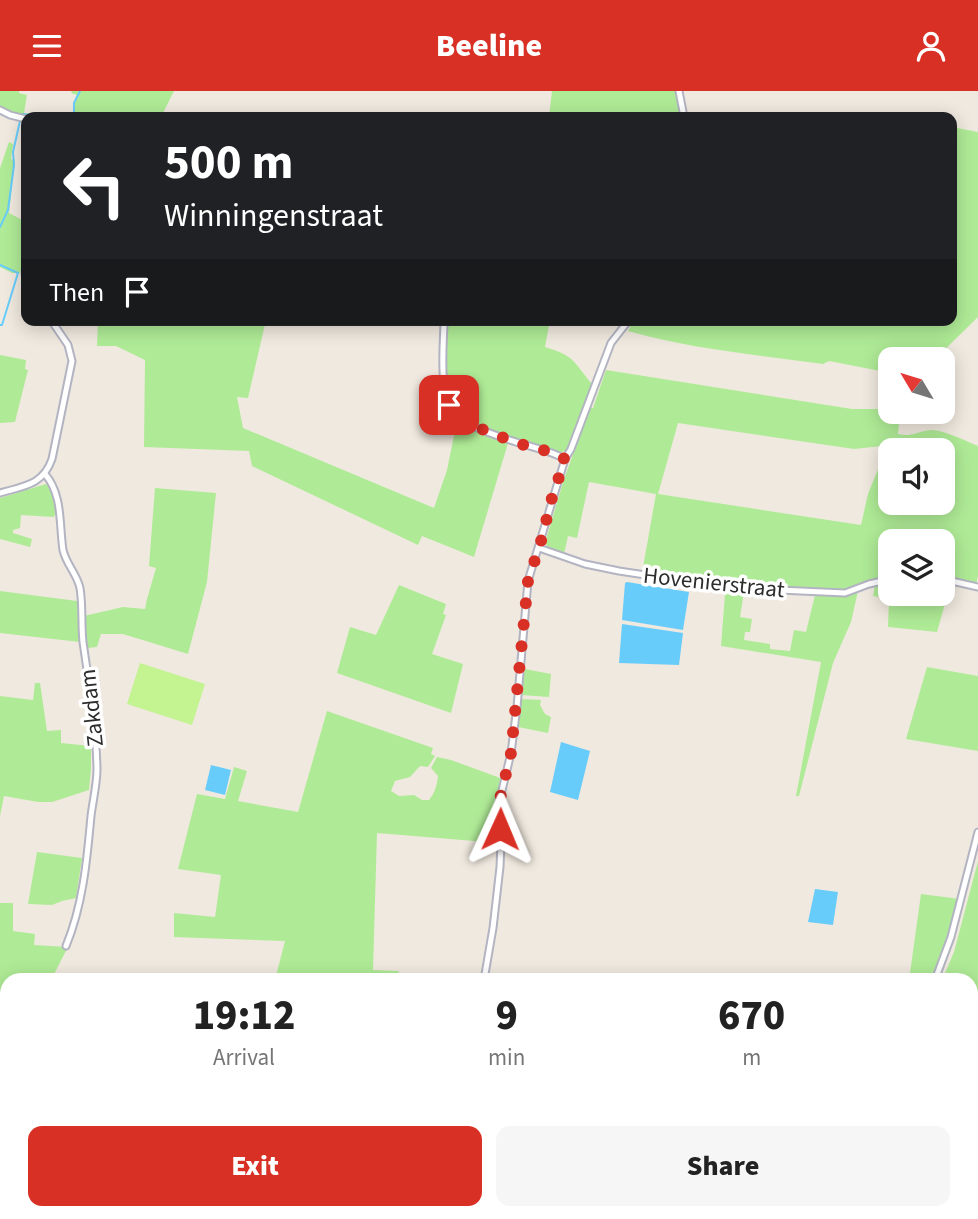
<!DOCTYPE html>
<html lang="en">
<head>
<meta charset="utf-8">
<style>
	:root { --surface:#fff; --page:#f6f6f6; --text:#222; --muted:#767676; --accent:#d93025 }
	body { margin:0; font-family:"Source Sans 3",sans-serif; background:var(--page); color:var(--text); height:100vh; display:flex; flex-direction:column; font-size:26px; white-space:nowrap }
	* { box-sizing:border-box; margin:0 }
	p { font-size:23px; color:var(--muted) }
	.icon { flex:none; width:38px; height:38px; fill:none; stroke:currentColor; stroke-width:2; stroke-linecap:round; stroke-linejoin:round }
	.map { position:relative; flex:1; overflow:hidden }
	.side { position:absolute; left:0px; top:882px; width:978px; height:247px; display:flex; flex-direction:column; background:var(--surface); border-radius:21px 21px 0 0; box-shadow:0 4px 18px #0003 }
	.side>* { flex:none }
	.guide { position:absolute; left:21px; top:21px; width:936px; height:214px; border-radius:14px; box-shadow:0 4px 18px #0003; background:#202124; color:#fff; overflow:hidden }
	.needle { width:46px; rotate:308deg }
	.buttons { position:absolute; left:878px; top:256px; display:grid; gap:14px }
	.buttons a { display:grid; place-items:center; width:77px; height:77px; border-radius:14px; background:var(--surface); box-shadow:0 4px 18px #0003; font-size:35px }
	.pin { position:absolute; display:grid; place-items:center; width:60px; height:60px; color:#fff; margin:-30px; border-radius:14px; box-shadow:0 4px 10px #0006 }
	.me { position:absolute; width:77px; margin:-38px; rotate:1deg; stroke-linejoin:round; filter:drop-shadow(0 0 5px #0008) }
	.turn { display:flex; align-items:center; gap:24px; height:147px; padding:0 28px; font-size:32px }
	.turn .icon { width:91px; height:91px; stroke-width:2.5 }
	.turn b { display:block; font-size:49px; line-height:60px }
	.then { display:flex; align-items:center; height:66px; padding:0 28px; background:#0003; gap:14px; font-size:26px }
	.eta { display:flex; justify-content:space-evenly; align-items:center; height:119px; text-align:center }
	.eta b { font-size:42px; font-weight:800; line-height:49px }
	.button { display:flex; gap:14px; margin-top:auto; padding:14px 28px }
	.button a { flex:1; height:80px; border-radius:14px; background:var(--accent); color:#fff; font-size:28px; font-weight:800; line-height:80px; text-align:center }
	.button a+a { background:var(--page); color:var(--text) }
	header { display:flex; justify-content:space-between; align-items:center; height:91px; padding:0 28px; background:var(--accent); color:#fff; font-size:32px; font-weight:800 }
	.map>svg:first-child { display:block }
</style>
</head>
<body>
<header><svg class="icon" aria-label="menu" viewBox="0 0 24 24"><path d="M4 6h16M4 12h16M4 18h16"/></svg>Beeline<svg class="icon" aria-label="person" viewBox="0 0 24 24"><circle cx="12" cy="8" r="4"/><path d="M4 21q1-7 8-7t8 7"/></svg></header>
<div class="map">
<svg width="978" height="1128" viewBox="0 0 978 1128">
	<rect width="100%" height="100%" fill="#f0e9df"/>
	<g fill="#afeb96" fill-rule="evenodd">
		<path d="M0 0H19V2L27 4 24 22 48 26C32 26 13 26 0 15Z"/>
		<polygon points="72,0 174,0 161,26 73,26 73,13 77,4 71,2"/>
		<polygon points="552,0 678,0 681,26 549,26"/>
		<path d="M952 36 978 41V226L935 268H891V282L829 270 823 273C757 264 692 258 628 240L634 229H952Z"/>
		<polygon points="9,51 13,53 11,68 15,69 9,122 26,131 26,165 20,182 12,182 0,176 0,77"/>
		<polygon points="98,229 266,229 248,307 237,306 243,337 434,417 447,379 457,330 508,352 474,466 422,445 418,454 252,375 249,360 144,356 145,269 116,255 97,255"/>
		<path d="M446 229H550L545 256C576 265 573 271 593 294L567 360 560 361C536 354 464 337 452 315 441 294 446 253 446 229Z"/>
		<polygon points="0,264 26,269 25,278 28,279 15,331 0,332"/>
		<path d="M606 279 852 318H891V320H900L898 343C911 347 920 339 933 339 946 340 966 350 978 355V485L976 493 943 486V450H891V486L848 499 839 500 733 495 642 482 656 403 589 391 577 447 568 445 564 463 549 458 545 452 564 388 590 317H593ZM678 332 854 358 882 355 881 371 868 403 861 434 658 403ZM891 359H943V411H891Z"/>
		<path d="M46 393C54 398 55 411 56 420L54 426 21 424 20 437 13 439V442L32 448 30 456 0 448V407Z"/>
		<polygon points="155,397 216,402 207,491 188,563 123,543 101,543 97,556 88,557 84,525 123,516 145,518 147,508 156,477 149,475"/>
		<polygon points="891,491 891,502 943,502 943,491 951,492 937,541 888,536 889,508 873,505 875,494"/>
		<polygon points="399,494 446,513 443,523 446,524 432,563 463,573 451,622 337,582 350,536 376,544"/>
		<polygon points="0,500 77,510 80,551 0,542"/>
		<polygon points="727,500 744,501 740,526 752,528 750,541 745,541 744,549 770,553 770,558 790,560 794,539 806,541 815,504 840,504 858,500 851,531 833,572 799,705 796,705 821,571 721,555 725,503"/>
		<polygon points="927,576 978,585 978,660 906,648"/>
		<polygon points="525,578 551,583 549,606 521,604"/>
		<polygon points="35,592 40,592 47,640 61,639 61,652 91,655 91,678 89,699 52,711 38,711 4,705 0,725 0,605 33,609"/>
		<polygon points="521,608 541,609 540,614 545,623 551,626 548,642 518,636"/>
		<path d="M327 620 433 657 431 663 435 665 428 676 420 675 410 686 395 690 391 700 399 705 414 704 422 709H429C435 702 437 694 438 685L431 677 437 666 451 669 503 688 496 718 499 752 377 742 373 879 399 880 396 889H275L285 850 174 846V822L215 826 221 784 178 778 197 703 225 708 234 676 247 680 238 710 298 721Z"/>
		<polygon points="37,761 82,767 76,807 62,810 52,814 28,813"/>
		<polygon points="978,770 978,919 971,919 971,889 942,889 954,861"/>
		<polygon points="921,803 960,808 954,831 934,889 909,889"/>
		<polygon points="0,812 13,812 13,840 35,843 34,854 68,856 51,889 7,889 7,1122 14,1122 13,1128 0,1128"/>
	</g>
	<polygon fill="#c4f391" points="140,572 205,593 192,634 127,613"/>
	<g fill="#68ccfb">
		<polygon points="627,491 689,501 683,539 622,529 625,492"/>
		<polygon points="622,533 683,542 679,574 619,572"/>
		<polygon points="561,651 590,660 578,709 550,701"/>
		<polygon points="211,674 231,679 225,704 205,699"/>
		<polygon points="815,798 838,801 833,834 808,831"/>
	</g>
	<g fill="none" stroke-linecap="round" stroke-linejoin="round">
		<g stroke="#68ccfb" stroke-width="2">
			<polyline points="23,23 45,26"/>
			<polyline points="74,26 74,12 80,0"/>
			<polyline points="0,136 8,119 14,74 13,61 20,30"/>
			<polyline points="0,174 18,182 2,234 0,234"/>
		</g>
		<defs>
			<g id="minor">
				<polyline points="679,0 684,26"/>
				<polyline points="0,19 10,24 26,28"/>
				<polyline points="26,171 25,182 26,191"/>
				<path d="M444 229C444 256 436 309 460 328 470 336 506 348 519 352 535 357 551 360 565 368"/>
				<path d="M45 383C63 404 59 433 63 459 66 473 77 483 80 497 83 515 81 533 83 551 89 593 96 635 97 678 97 693 93 709 91 725 87 769 83 814 66 855"/>
				<path d="M0 402C24 395 43 394 52 368L72 270 68 254 51 229"/>
				<polyline points="539,457 585,473 619,480 731,497 845,502 869,493 891,488"/>
				<polyline points="943,488 978,496"/>
				<polyline points="484,889 493,837 500,776 501,752 498,716 511,662 517,616 528,490 565,368 571,358 611,252 629,229"/>
				<polyline points="935,889 951,846 978,741"/>
				<polyline points="372,1128 374,1122"/>
				<polyline points="907,1128 908,1122"/>
			</g>
		</defs>
		<use href="#minor" stroke="#b3b4c2" stroke-width="9"/>
		<use href="#minor" stroke="#fff" stroke-width="5"/>
	</g>
	<g fill="none" stroke-linecap="round" stroke-linejoin="round">
		<polyline stroke="#d93025" stroke-width="12" stroke-dasharray="0 21.6" points="449,314 458,327 464,331 517,352 554,362 565,368 551,410 542,447 528,490 511,662 498,716 500,738"/>
	</g>
	<g text-anchor="middle" stroke-width="7" stroke-linejoin="round" paint-order="stroke">
		<g font-size="23" fill="#2d2d2d" stroke="#fff">
			<text transform="translate(714 491) rotate(6)" y="8">Hovenierstraat</text>
			<text transform="translate(91 617) rotate(-96)" y="8">Zakdam</text>
		</g>
	</g>
</svg>
<div class="buttons">
<a><svg class="needle" viewBox="-14 -14 28 28"><path d="M0-13l5 13h-10z" fill="#e53935"/><path d="M0 13l5-13h-10z" fill="#767676"/></svg></a>
<a><svg class="icon" aria-label="sound" viewBox="0 0 24 24"><path d="M4 9h4l5-4v14l-5-4H4zM17 9q2 3 0 6"/></svg></a>
<a><svg class="icon" aria-label="layers" viewBox="0 0 24 24"><path d="M12 4l9 5-9 5-9-5zM3 14l9 5 9-5"/></svg></a>
</div>
<div class="pin" style="left:449px;top:314px;background:#d93025"><svg class="icon" aria-label="arrive" viewBox="0 0 24 24"><path d="M6 21V4h12l-3 4 3 4H6"/></svg></div>
<svg class="me" style="left:500px;top:738px" viewBox="-20 -20 40 40"><path d="M0-17L14 15 0 8-14 15z" fill="#d93025" stroke="#fff" stroke-width="4"/></svg>
<div class="guide">
<div class="turn"><svg class="icon" aria-label="left" viewBox="0 0 24 24"><path d="M17 20v-9H6M10 6l-5 5 5 5"/></svg><div><b>500 m</b>Winningenstraat</div></div>
<div class="then">Then<svg class="icon" aria-label="arrive" viewBox="0 0 24 24"><path d="M6 21V4h12l-3 4 3 4H6"/></svg></div>
</div>
<section class="side">
<div class="eta">
<div><b>19:12</b><p>Arrival</p></div>
<div><b>9</b><p>min</p></div>
<div><b>670</b><p>m</p></div>
</div>
<div class="button"><a>Exit</a><a>Share</a></div>
</section>
</div>
</body>
</html>
